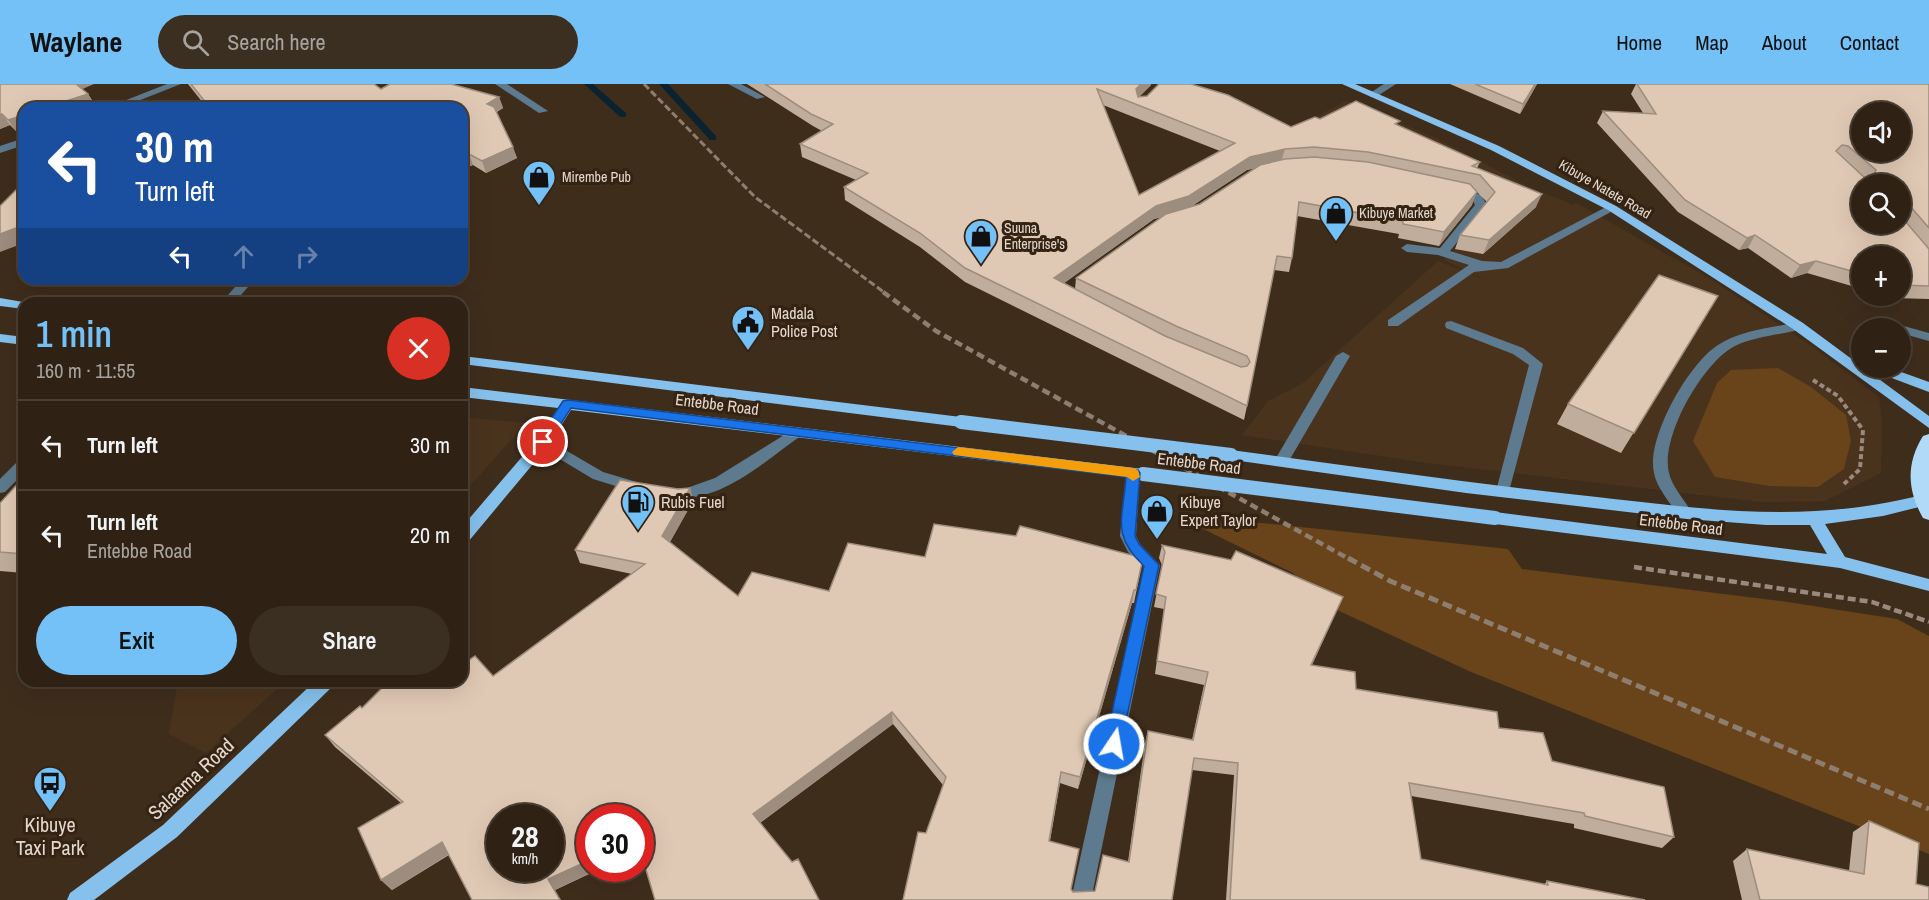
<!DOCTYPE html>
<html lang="en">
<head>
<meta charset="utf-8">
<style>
	:root { --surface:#2f2215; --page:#3b2f22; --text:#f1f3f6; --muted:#a7a4a0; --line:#4a3f34; --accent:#73c1f6 }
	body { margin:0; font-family:"Archivo Narrow",sans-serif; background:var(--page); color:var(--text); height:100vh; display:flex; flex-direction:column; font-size:22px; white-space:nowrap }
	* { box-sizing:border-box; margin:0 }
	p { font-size:20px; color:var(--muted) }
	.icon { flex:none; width:33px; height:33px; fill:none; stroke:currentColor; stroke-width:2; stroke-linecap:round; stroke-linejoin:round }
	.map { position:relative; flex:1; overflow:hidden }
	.drawer { position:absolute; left:18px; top:213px; width:450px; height:390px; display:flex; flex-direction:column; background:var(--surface); border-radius:18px; box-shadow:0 6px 24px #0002,0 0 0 2px var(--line) }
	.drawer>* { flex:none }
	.hud { position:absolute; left:18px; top:18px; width:450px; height:183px; border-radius:18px; box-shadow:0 6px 24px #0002,0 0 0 2px var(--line); background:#1a4fa0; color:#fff; overflow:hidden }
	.fabs { position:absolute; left:1851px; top:18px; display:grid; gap:12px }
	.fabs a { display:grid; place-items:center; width:60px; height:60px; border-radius:50%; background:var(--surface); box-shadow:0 6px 24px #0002,0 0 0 2px var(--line); font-size:30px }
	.speed { position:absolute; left:486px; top:720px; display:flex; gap:12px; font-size:30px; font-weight:700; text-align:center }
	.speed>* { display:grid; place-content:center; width:78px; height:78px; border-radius:50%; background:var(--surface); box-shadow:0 6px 24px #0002,0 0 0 2px var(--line); line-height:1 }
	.speed small { font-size:15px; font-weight:400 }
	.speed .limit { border:9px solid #d22; background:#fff; color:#111 }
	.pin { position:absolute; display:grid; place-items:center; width:51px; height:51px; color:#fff; margin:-26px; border:3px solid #fff; border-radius:50%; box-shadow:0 2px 6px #0007 }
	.me { position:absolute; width:66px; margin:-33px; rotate:12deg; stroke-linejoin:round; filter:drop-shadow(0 0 4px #0008) }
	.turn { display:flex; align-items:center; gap:21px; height:126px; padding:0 18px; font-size:27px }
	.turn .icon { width:78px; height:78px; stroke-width:2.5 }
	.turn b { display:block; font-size:42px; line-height:51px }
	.lanes { display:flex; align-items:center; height:57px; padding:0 18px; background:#0003; justify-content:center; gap:30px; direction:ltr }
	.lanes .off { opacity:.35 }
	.round { display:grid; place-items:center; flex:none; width:63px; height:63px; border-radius:32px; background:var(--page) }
	.head { display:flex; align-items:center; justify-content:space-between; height:102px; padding:0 18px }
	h1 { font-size:36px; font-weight:600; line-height:45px; color:var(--accent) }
	.primary-button { display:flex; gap:12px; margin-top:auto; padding:12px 18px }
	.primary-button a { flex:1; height:69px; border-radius:36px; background:var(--accent); color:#111; font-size:24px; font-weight:600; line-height:69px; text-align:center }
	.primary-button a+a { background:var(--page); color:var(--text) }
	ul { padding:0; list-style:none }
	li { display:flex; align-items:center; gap:18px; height:90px; padding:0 18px; border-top:2px solid var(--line) }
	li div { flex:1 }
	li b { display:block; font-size:22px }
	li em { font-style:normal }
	header { display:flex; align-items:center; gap:36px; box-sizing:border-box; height:84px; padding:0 30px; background:var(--accent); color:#111 }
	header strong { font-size:28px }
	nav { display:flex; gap:33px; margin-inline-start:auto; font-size:21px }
	.search { width:420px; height:54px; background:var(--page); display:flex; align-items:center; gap:15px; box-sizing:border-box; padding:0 21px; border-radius:33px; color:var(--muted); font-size:22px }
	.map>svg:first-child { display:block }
</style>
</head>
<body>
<header>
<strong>Waylane</strong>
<div class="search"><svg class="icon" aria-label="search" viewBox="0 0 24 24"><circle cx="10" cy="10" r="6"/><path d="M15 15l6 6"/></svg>Search here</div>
<nav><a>Home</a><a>Map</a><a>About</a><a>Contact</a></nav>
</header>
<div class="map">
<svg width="1929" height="816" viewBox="0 0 1929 816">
	<rect width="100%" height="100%" fill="#3f2d1c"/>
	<g fill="#4a331d">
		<polygon points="1346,17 1438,55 1525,101 1573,121 1576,119 1707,193 1803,256 1879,313 1882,340 1881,389 1825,417 1762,418 1427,379 1242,351 1268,317 1303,299 1438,177 1492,199 1444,176 1504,116 1464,100 1273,56"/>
		<polygon points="462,333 526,339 462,411"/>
		<polygon points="178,597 286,597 206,669 169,650"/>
	</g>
	<g fill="#694319">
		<polygon points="1778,284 1811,303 1846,331 1851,357 1844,385 1818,403 1770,402 1715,393 1693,357 1717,299 1731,286"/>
		<polygon points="1191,439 1263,439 1508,465 1522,485 1781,517 1897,535 1929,552 1929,770 1471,588 1322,519 1293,489"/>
	</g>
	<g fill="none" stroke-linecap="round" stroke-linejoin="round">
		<g fill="#0b2231" fill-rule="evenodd">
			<polygon points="584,0 593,0 626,29 626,33 620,33"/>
			<polygon points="659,0 668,0 716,52 716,56 710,56"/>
		</g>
		<polyline stroke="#998a7d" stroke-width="4" stroke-dasharray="5 3" stroke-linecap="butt" points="1813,296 1838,312 1863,346 1860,385 1843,401"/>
		<polyline stroke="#998a7d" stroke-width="4.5" stroke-dasharray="8 4" stroke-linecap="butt" points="1634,483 1872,518 1929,538"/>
		<g fill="#5d7a8e" fill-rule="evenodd">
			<polygon points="167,0 181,0 120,24 106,24"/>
			<polygon points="495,0 507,0 548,27 539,29"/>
			<polygon points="728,0 741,0 765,13 757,15"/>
			<polygon points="1384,0 1396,0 1376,13 1370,13 1370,9"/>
			<polygon points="24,54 24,61 0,69 0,62"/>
			<polygon points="1458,102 1481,111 1487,121 1450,167 1482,177 1501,178 1608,122 1612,121 1618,124 1508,184 1474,188 1398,242 1388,242 1388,236 1469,181 1438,171 1407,168 1401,164 1407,160 1440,164 1475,121 1472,115 1454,107 1452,105"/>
			<polygon points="242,195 255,195 234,219 221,219"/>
			<polygon points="1451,237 1523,264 1543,280 1508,411 1498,411 1496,407 1529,281 1513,270 1446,244 1445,241 1446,238"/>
			<path d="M1798 238 1803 239 1804 242 1803 245C1780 251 1756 252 1735 262 1703 278 1660 353 1669 389 1672 403 1685 416 1692 429L1689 433H1679C1671 419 1657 405 1654 389 1646 354 1689 279 1718 261 1741 246 1772 244 1798 238Z"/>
			<polygon points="1900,241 1929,249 1929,257 1900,249 1900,244 1894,244"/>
			<polygon points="1343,268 1350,272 1286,382 1276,382 1274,378 1276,374 1336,272"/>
			<path d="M797 343 804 348 802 351C766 376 726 415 680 414 673 414 667 415 663 409L671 404H687L715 394Z"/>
			<polygon points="543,353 603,388 640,399 642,403 635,408 593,395 538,362 536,358 538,354"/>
			<polygon points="24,375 24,389 5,408 0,409 0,395 19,376"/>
			<polygon points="1133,384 1140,389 1136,452 1140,460 1160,481 1091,816 1071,816 1144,483 1128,468 1120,452 1126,389"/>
		</g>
		<g fill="#85c1ec" fill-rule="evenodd">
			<polygon points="1342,0 1355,0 1499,62 1616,122 1803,239 1929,332 1929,344 1793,245 1608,126 1491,66"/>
			<polygon points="0,214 29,219 24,219 24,225 0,222"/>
			<polygon points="0,250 24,253 24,261 0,258"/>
			<polygon points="462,272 961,333 968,338 961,343 462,280"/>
			<polygon points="1871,284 1890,284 1929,298 1929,308 1873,287"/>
			<polygon points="462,303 1143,385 1150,390 1143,395 571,326 548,362 468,458 462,460 462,443 538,354 558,324 462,313"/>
			<path d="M1231 366C1353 382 1474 400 1597 413 1712 426 1807 440 1922 411L1929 416 1927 421 1883 432 1825 440 1845 473 1929 495V507L1840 484 1495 440 1490 438 1487 434 1490 430 1495 428 1827 470 1810 441H1766L1687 435 1466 409 1226 375 1224 371 1226 367Z"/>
			<polygon points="315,597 336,597 333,602 177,753 94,816 67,816 70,809 163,741"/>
		</g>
		<path fill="#b1daf9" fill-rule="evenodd" d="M1929 350V436L1923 434C1907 406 1906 379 1923 352Z"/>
		<polyline stroke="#8d7e70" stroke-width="3" stroke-dasharray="7 3" stroke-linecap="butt" points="644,0 755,113 885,209"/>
		<polyline stroke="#8d7e70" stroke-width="4.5" stroke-dasharray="8 4.5" stroke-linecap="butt" points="883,208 936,247 1351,476"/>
		<polyline stroke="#8d7e70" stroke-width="5" stroke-dasharray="10 5" stroke-linecap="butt" points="1348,474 1390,497 1929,725"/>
		<g stroke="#85c1ec" stroke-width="14">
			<polyline points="961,338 1231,371"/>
			<polyline points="1143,390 1495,434"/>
		</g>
	</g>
	<g fill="#c1ad9b" fill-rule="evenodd">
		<polygon points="0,0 82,5 88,10 95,21 16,47 10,41 0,45"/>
		<polygon points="188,0 374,0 381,5 499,13 503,24 497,28 517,74 486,89 473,81 462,85 462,24 207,24"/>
		<path d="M747 0H1151V1L1140 12 1291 43 1320 35 1398 41 1480 78 1477 84 1536 123 1483 170 1455 165 1460 151 1487 118 1473 104 1472 121 1439 162 1398 154 1399 150 1297 132 1292 174 1289 188 1274 186 1247 322 1244 336 965 198 920 163 845 116 844 103 856 96 802 73 800 60 822 47 813 42ZM1103 21 1220 67 1139 111ZM1255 84 1200 120 1192 122 1247 86ZM1162 133 1076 194 1075 205 1064 199 1154 135ZM1144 241 1174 256 1165 252Z"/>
		<polygon points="1450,0 1537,0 1520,30"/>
		<polygon points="1636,0 1929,0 1929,215 1892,214 1884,212 1900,212 1900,172 1862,172 1862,205 1807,189 1791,194 1748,164 1739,166 1678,128 1597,39 1603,27 1643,29 1631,10"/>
		<polygon points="1718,212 1621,369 1557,340 1568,320"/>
		<polygon points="24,393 24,489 0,487 0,419"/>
		<polygon points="690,404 693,417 670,458 738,512 829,507 925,473 1143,474 1134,519 1132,519 1078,705 1060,699 1050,757 1071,805 1073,808 1095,807 1128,778 1145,659 1148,647 1192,656 1204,601 1155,590 1164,525 1154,523 1162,481 1159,474 1162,461 1343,513 1312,581 1356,605 1499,644 1674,753 1662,764 1574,744 1574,740 1411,712 1421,775 1544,801 1547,797 1645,816 1226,816 1234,691 1192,686 1172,816 903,816 926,749 943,701 893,640 760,739 819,816 640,734 590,784 602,784 555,806 449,771 392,806 381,796 401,719 335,663 325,651 362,624 493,592 632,490 580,479 575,466 678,405"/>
		<polygon points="1869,737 1929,816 1742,816 1733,777 1747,765 1849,787 1853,748"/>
	</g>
	<g fill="#9d8d7e">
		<polygon points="73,0 94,0 78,7"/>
		<polygon points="1141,0 1151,0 1151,1 1134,17 1136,5"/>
		<polygon points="1535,0 1537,0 1520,30 1523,20"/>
		<polygon points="88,10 95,21 85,24 44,24"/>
		<polygon points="499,13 503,24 491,31 487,20"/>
		<polygon points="2,30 10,41 0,45 0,31"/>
		<polygon points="24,31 24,44 16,47 8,36"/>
		<polygon points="513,63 517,74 486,89 482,77"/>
		<polygon points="1285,65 1281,78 1247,86 1187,125 1154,135 1053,207 1054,194 1156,122 1250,73"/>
		<polygon points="469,70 473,81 462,85 462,72"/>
		<polygon points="1477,108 1472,121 1439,162 1444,148"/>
		<polygon points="1542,110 1536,123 1483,170 1489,156"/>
		<polygon points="1911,123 1902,136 1900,136 1900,126"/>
		<polygon points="24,141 24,159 0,168 0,150"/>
		<polygon points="1755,151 1748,164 1739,166 1747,154"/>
		<polygon points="1816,177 1807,189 1791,194 1800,181"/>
		<polygon points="690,404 693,417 666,465 662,452"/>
		<polygon points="1134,506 1132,519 1078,705 1080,693"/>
		<polygon points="233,597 245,597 238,602"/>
		<polygon points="892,628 893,640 757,741 753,730"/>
		<polygon points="442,758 451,769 392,806 381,796"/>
		<polygon points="590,776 590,784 601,784 555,806 561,816 560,816 548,795"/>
	</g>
	<g fill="#e0c9b4" stroke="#9d8d7e" stroke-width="1.5" fill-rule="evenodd">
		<polygon points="0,0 76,0 88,10 44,24 24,24 24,31 8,36 2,30 0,31"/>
		<polygon points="191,0 374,0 381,5 390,0 451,0 499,13 487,20 494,23 513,63 482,77 469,70 462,72 462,24 210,24"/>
		<path d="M765 0H1141L1136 5 1138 13 1147 12 1159 0H1191L1228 11 1291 43 1315 33 1320 35 1356 17 1400 37 1395 40 1480 78 1472 82 1542 110 1489 156 1460 151 1495 108 1480 91 1368 68 1314 63 1285 65 1250 73 1189 112 1156 122 1054 194 1165 252 1241 283 1247 282 1250 278 1247 272 1176 242 1076 194 1166 130 1200 120 1260 81 1285 75 1314 73 1368 78 1470 100 1477 108 1444 148 1403 140V137L1299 118 1292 174 1277 172 1247 322 965 184 920 149 844 103 868 89 800 60 833 40 811 30ZM1097 5 1235 59 1139 111Z"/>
		<polygon points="1475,0 1535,0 1523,20"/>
		<path d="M1637 0H1929V144L1911 123 1900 126V100H1862V140H1900V131L1929 165V202L1900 201V172H1862V190L1816 177 1800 181 1755 151 1747 154 1685 116 1603 27 1656 30ZM1862 28H1900V68H1862ZM1842 61 1848 62 1876 86 1872 95 1865 94 1836 67Z"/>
		<polygon points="24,98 24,141 0,150 0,122"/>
		<polygon points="1659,191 1718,212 1634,349 1568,320"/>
		<polygon points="24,393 24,470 0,468 0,419"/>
		<path d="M620 396 678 405 690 404 662 452 738 512 752 488 829 507 848 459 925 473 934 440 1016 452 1020 442 1143 474 1136 506H1134L1080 693 1061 688 1049 757 1079 765 1071 805 1073 808 1095 807 1103 771 1129 778 1148 647 1193 656 1208 588 1157 577 1166 513 1156 510 1165 468 1162 461 1231 476 1236 467 1343 513 1311 581 1355 588 1356 605 1497 628 1499 644 1543 649 1552 677 1664 703 1674 753 1585 732 1584 729 1409 699 1421 775 1548 801 1547 797 1645 816H1230L1238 679 1194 674 1172 816H903L918 748 926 749 946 693 892 628 753 730 792 778 798 775 819 816H655L640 766V734H590V776L548 795 560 816H472L442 758 381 796 358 744 403 718 325 651 360 622 362 624 389 597H462V573L469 576 475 572 493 592 645 480 575 466ZM500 734H550V784H500Z"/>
		<polygon points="1869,737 1919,759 1916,800 1929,803 1929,816 1760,816 1747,765 1864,790"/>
	</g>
	<path fill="#1a73e8" stroke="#114b97" stroke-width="1.5" d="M568 316 1138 386 1140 389 1135 452 1139 460 1159 481 1120 665 1114 667 1108 665 1105 660 1144 482C1111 451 1123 435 1126 393L571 324 547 361H538V355L563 317Z"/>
	<polygon fill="#f59e0b" points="958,363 1133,384 1138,386 1140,393 1133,397 1127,393 954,371 952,368"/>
	<defs>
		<symbol id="shop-pin" viewBox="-11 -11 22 30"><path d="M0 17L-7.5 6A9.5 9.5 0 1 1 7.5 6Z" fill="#73c1f6" stroke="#342312"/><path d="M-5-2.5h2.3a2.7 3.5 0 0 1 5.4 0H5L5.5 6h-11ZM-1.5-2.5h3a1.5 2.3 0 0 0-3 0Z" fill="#111"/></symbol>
		<symbol id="civic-pin" viewBox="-11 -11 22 30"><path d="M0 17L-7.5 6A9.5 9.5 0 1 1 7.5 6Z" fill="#73c1f6" stroke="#342312"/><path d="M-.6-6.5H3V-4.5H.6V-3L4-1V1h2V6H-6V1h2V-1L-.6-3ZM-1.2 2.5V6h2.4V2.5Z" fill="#111"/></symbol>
		<symbol id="fuel-pin" viewBox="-11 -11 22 30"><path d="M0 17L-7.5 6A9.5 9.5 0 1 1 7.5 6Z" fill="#73c1f6" stroke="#342312"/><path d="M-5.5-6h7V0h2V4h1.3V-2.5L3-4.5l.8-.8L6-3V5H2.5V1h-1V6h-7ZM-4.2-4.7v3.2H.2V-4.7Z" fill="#111"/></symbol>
		<symbol id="bus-pin" viewBox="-11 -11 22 30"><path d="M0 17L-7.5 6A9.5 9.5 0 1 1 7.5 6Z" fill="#73c1f6" stroke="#342312"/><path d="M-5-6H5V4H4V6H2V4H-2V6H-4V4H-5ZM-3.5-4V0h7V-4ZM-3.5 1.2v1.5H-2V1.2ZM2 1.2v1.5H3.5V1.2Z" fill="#111"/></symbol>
	</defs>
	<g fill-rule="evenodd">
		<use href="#shop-pin" x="520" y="74" width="38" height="52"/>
		<use href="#shop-pin" x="1317" y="110" width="38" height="52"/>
		<use href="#shop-pin" x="962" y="133" width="38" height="52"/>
		<use href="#civic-pin" x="729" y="219" width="38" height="52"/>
		<use href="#fuel-pin" x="619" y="399" width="38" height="52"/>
		<use href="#shop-pin" x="1138" y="408" width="38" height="52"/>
		<use href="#bus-pin" x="31" y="680" width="38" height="52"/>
	</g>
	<g text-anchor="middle" stroke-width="6" stroke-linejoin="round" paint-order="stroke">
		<g font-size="14" fill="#e4d8ce" stroke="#342312" text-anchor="start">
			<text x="562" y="98">Mirembe Pub</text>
			<text x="1359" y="134">Kibuye Market</text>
			<text x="1004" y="149">Suuna<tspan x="1004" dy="16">Enterprise's</tspan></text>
		</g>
		<g font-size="14" fill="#e4d8ce" stroke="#342312">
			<text transform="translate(1605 105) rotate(30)" y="5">Kibuye Natete Road</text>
		</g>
		<g font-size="16" fill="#e4d8ce" stroke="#342312" text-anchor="start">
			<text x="771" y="235">Madala<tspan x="771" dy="18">Police Post</tspan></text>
			<text x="661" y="424">Rubis Fuel</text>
			<text x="1180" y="424">Kibuye<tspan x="1180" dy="18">Expert Taylor</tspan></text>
		</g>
		<g font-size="16" fill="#e4d8ce" stroke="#342312">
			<text transform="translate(717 320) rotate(7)" y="6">Entebbe Road</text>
			<text transform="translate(1199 379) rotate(7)" y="6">Entebbe Road</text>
			<text transform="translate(1681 440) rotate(7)" y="6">Entebbe Road</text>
		</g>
		<g font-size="20" fill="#e4d8ce" stroke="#342312">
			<text transform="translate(191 695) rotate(-43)" y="7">Salaama Road</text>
		</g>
		<g font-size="20" fill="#e4d8ce" stroke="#342312">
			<text x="50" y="748">Kibuye<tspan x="50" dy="23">Taxi Park</tspan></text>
		</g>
	</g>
</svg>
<div class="fabs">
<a><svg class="icon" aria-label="sound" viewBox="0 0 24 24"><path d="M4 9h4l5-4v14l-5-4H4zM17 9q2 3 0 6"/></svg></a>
<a><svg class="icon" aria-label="search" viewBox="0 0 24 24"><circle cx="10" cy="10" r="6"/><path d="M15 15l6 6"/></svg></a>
<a>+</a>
<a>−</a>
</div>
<div class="speed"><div>28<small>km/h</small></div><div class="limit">30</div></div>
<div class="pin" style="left:543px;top:358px;background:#d93025"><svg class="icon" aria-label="arrive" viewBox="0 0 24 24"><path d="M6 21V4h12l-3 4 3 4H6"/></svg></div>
<svg class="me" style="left:1114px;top:660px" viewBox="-20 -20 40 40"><circle r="17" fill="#1a73e8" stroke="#fff" stroke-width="3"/><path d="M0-11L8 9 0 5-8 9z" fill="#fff"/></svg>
<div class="hud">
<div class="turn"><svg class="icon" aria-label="left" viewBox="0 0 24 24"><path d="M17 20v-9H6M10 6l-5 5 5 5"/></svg><div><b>30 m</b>Turn left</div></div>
<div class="lanes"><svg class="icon" aria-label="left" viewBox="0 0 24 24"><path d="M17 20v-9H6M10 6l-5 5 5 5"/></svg><svg class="icon off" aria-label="ahead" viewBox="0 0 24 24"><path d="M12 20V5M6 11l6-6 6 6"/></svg><svg class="icon off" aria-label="right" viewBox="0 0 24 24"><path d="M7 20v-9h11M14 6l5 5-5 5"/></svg></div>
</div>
<section class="drawer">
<div class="head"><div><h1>1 min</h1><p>160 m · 11:55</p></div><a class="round" style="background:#d93025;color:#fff"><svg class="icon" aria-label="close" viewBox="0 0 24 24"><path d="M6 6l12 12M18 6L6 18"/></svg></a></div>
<ul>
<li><svg class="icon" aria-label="left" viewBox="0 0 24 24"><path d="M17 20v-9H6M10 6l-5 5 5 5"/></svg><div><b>Turn left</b></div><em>30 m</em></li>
<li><svg class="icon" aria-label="left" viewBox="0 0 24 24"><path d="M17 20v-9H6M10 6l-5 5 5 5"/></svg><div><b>Turn left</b><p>Entebbe Road</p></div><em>20 m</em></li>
</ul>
<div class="primary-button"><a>Exit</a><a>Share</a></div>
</section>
</div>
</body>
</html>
